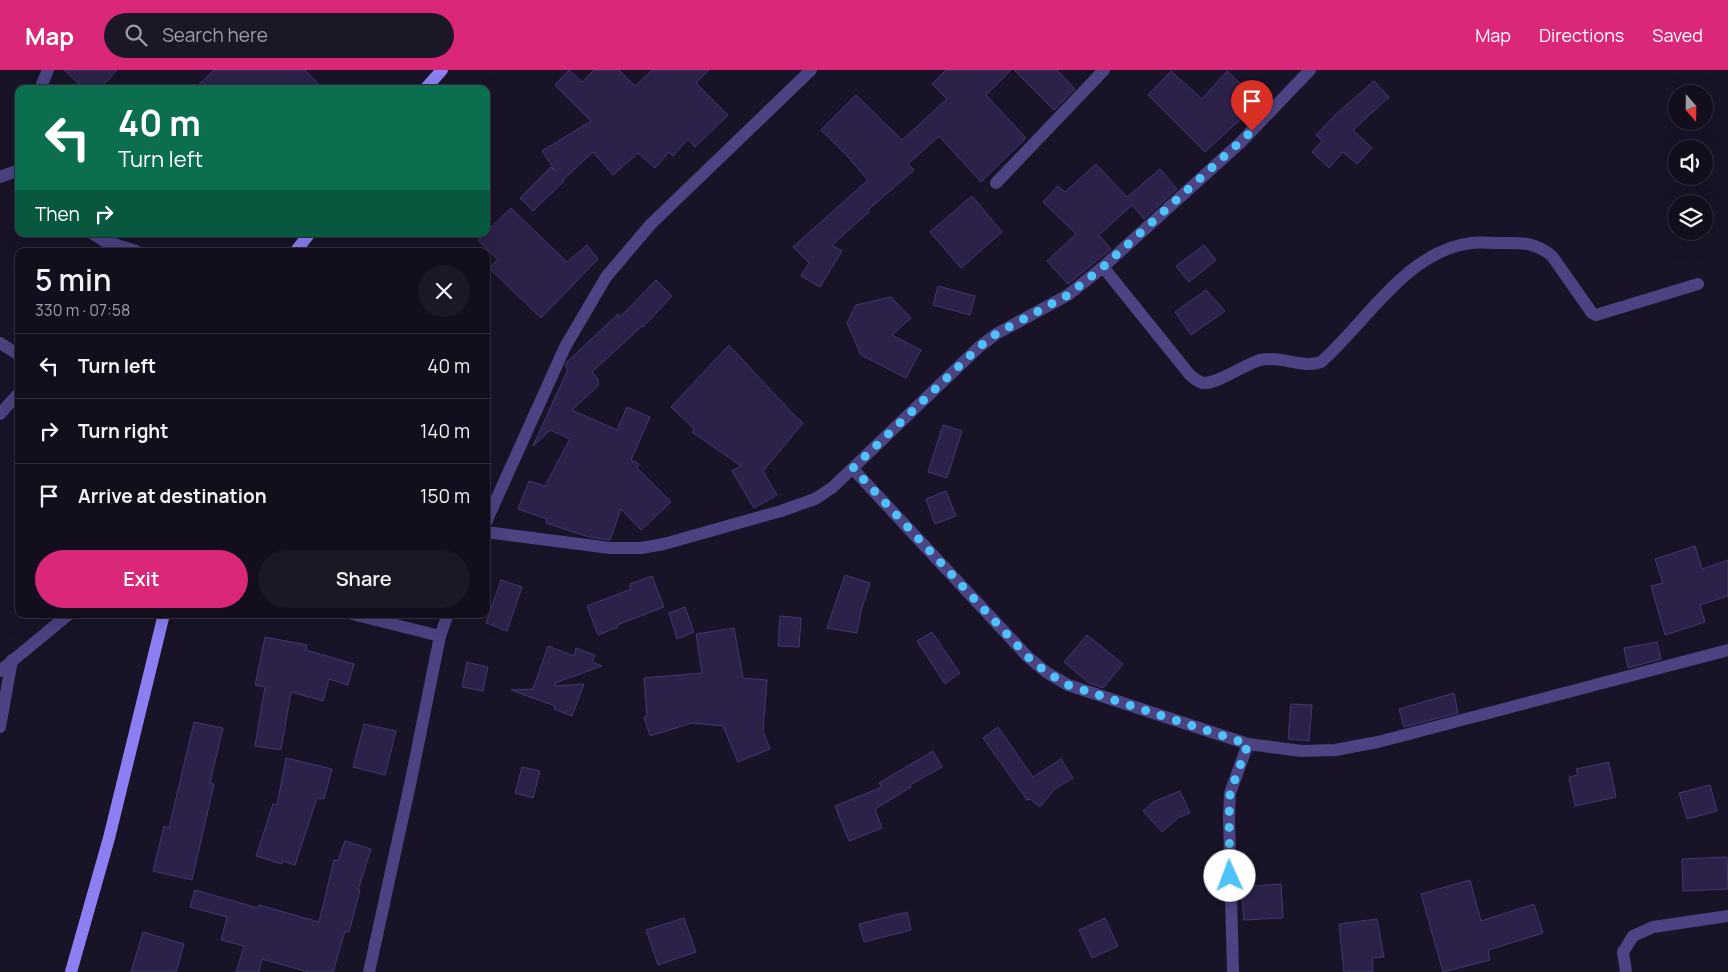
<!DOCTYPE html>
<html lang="en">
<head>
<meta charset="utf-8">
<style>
	:root { --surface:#130e1e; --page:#1c1727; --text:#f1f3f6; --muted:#9d9ca4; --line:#322e3c; --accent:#db2777 }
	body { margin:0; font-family:Manrope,sans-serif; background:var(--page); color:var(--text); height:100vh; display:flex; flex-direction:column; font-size:19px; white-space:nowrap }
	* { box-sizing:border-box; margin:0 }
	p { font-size:16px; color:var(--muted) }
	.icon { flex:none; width:28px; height:28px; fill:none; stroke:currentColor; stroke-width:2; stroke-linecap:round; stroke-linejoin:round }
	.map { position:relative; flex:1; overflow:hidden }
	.sheet { position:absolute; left:15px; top:178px; width:475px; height:370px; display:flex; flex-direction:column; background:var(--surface); border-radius:10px; box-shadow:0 5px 20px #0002,0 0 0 1px var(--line) }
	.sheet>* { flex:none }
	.hud { position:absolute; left:15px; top:15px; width:475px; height:152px; border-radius:10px; box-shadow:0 5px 20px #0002,0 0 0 1px var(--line); background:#0b6e4f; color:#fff; overflow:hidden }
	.needle { width:32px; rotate:160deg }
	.controls { position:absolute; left:1668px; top:15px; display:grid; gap:10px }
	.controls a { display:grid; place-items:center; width:45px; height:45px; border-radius:50%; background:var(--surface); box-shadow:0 5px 20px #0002,0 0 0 1px var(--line); font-size:25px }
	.pin { position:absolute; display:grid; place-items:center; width:42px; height:42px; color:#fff; margin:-51px -21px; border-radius:50% 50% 50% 0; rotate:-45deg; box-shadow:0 0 5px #0007 }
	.pin .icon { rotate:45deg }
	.me { position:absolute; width:55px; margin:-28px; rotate:358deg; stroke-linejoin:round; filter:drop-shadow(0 0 4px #0008) }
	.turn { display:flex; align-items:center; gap:18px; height:105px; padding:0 20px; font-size:22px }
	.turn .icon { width:65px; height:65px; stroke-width:2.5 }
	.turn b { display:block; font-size:35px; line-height:42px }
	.then { display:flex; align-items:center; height:48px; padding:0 20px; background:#0003; gap:10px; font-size:19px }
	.round { display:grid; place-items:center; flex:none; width:52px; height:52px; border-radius:26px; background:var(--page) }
	.summary { display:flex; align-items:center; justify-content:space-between; height:85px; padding:0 20px }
	h1 { font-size:30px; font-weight:600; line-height:38px }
	.button { display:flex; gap:10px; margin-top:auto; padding:10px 20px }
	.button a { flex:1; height:58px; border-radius:30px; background:var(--accent); color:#fff; font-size:20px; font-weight:600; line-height:58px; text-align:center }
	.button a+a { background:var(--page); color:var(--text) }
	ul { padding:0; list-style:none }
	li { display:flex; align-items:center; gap:15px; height:65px; padding:0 20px; border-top:1px solid var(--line) }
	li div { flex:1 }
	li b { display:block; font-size:19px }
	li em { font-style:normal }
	header { display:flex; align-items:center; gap:30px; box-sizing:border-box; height:70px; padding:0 25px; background:var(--accent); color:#fff }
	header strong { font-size:24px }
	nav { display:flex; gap:28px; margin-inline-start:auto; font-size:18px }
	.search { width:350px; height:45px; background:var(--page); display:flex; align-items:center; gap:12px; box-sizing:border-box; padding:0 18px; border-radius:28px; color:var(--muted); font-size:19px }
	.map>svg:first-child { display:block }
</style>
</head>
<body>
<header>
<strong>Map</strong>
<div class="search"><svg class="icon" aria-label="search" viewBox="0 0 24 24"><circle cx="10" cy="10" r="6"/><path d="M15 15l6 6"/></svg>Search here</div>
<nav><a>Map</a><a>Directions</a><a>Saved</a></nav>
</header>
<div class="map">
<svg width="1728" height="902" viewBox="0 0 1728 902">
	<rect width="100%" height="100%" fill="#191328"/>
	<g fill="#2c2148" stroke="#463671">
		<polygon points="64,0 117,0 100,19 85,19"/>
		<polygon points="214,0 305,0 323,19 194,19"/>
		<polygon points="569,0 582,12 594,0 619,0 635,16 652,0 709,0 696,13 728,45 695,77 688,69 673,86 669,82 655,98 638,83 613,105 593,82 563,110 564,111 533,141 520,128 551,97 556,102 542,81 591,51 555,15"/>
		<polygon points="946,0 1011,0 986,25 1026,68 981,112 939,66 908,94 914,100 868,140 869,142 832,175 842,181 820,217 801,206 809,193 793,177 868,110 848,87 821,60 856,25 902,70 947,29 932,14"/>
		<polygon points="1014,0 1057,0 1075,19 1054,40"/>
		<polygon points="1171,1 1202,29 1227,1 1261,33 1247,47 1245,45 1205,82 1148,25"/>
		<polygon points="1374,11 1389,27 1353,60 1372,78 1357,94 1343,82 1329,98 1312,82 1322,71 1316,65 1336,44"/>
		<polygon points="1096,94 1127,127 1160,99 1177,119 1144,149 1132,135 1099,165 1111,179 1068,214 1047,191 1076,164 1043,132 1058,116 1065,122"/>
		<polygon points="972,126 1002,162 961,198 930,162"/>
		<polygon points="511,138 567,192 587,175 598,189 541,248 489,198 498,190 478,170 486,164 486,162"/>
		<polygon points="1204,175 1216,190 1189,212 1176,196"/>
		<polygon points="656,210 672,226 643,257 642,256 592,302 598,309 598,316 572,340 617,360 627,337 650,347 631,390 639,394 637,398 671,432 641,460 621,439 610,470 589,467 546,453 547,449 518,439 529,411 545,416 570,369 550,360 533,376 568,299 565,296 567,292 618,244 620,247"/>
		<polygon points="938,216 975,226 970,245 933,235"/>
		<polygon points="1206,220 1225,241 1191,265 1175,242"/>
		<polygon points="891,227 911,248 892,265 921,280 906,308 861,285 847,253 856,235"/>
		<polygon points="729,275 793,344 803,353 763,401 777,425 754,438 732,401 741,396 692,362 694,359 671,337"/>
		<polygon points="943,355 962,361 947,408 928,402"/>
		<polygon points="946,421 956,446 935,454 926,429"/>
		<polygon points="1695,476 1702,499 1728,490 1728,526 1700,535 1705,552 1665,565 1651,516 1663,513 1655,489"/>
		<polygon points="845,505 870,513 861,541 857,563 827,558"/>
		<polygon points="652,506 664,537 617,555 618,557 598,565 587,536 631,519 630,514"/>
		<polygon points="501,510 522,517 507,561 486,553"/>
		<polygon points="685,537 694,562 677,569 669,543"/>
		<polygon points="780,546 801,548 799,577 778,576"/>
		<polygon points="734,558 743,608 767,610 763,661 770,679 738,692 723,656 692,653 650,666 644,647 647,646 644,608 702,603 696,564"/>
		<polygon points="932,562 960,603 945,614 917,571"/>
		<polygon points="1087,565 1123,594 1103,618 1089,613 1064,592"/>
		<polygon points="265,567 307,575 306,580 354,594 348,615 329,609 323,631 291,622 281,680 255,676 265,617 255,615"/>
		<polygon points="1657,572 1661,589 1628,598 1624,578"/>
		<polygon points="548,576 574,586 576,578 595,585 592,592 602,596 555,613 556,616 584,614 572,646 554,639 555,636 511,620 533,619"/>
		<polygon points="467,592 488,597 483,621 462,617"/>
		<polygon points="1454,623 1458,643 1404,657 1399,639"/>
		<polygon points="1291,634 1312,635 1309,671 1288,669"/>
		<polygon points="194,652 223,658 210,713 214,714 192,810 153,801 164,756 169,758"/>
		<polygon points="364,654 396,661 385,705 353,697"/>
		<polygon points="998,657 1033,707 1061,689 1073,708 1055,719 1040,737 1030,729 1027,730 983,668"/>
		<polygon points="933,681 942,697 910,715 911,717 875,739 882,758 849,771 835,736 882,717 879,713"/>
		<polygon points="286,688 332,699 324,729 317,728 295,795 283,791 282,794 256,786 273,734 277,735"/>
		<polygon points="1609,692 1616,727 1575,736 1569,707 1578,705 1576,699"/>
		<polygon points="522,697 540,701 533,728 515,723"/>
		<polygon points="1710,715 1717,741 1687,749 1679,723"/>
		<polygon points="1180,721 1190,743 1178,748 1162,762 1143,741 1153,732"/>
		<polygon points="345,771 371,779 358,820 360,820 349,862 345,861 333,902 308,902 262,889 259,902 236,902 244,876 221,870 227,847 190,837 195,820 258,838 259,835 319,852 334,790 338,791"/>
		<polygon points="1727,787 1728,819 1683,821 1682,789"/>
		<polygon points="1470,810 1481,851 1534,834 1543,863 1488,880 1490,890 1443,902 1421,824"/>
		<polygon points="1281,814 1283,848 1244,850 1241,817"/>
		<polygon points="907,842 911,860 864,872 859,854"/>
		<polygon points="684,848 696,882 658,895 646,860"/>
		<polygon points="1105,848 1118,876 1092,888 1079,860"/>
		<polygon points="1377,849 1384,887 1372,888 1373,902 1344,902 1339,854"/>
		<polygon points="143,862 184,874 176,902 131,902"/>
	</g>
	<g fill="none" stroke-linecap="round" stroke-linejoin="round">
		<g stroke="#4b4382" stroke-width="12">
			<polyline points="0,273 19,285"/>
			<polyline points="0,344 19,323"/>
			<polyline points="0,601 69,544"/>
			<polyline points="0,657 12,590"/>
		</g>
		<g stroke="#4b4382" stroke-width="12">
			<polyline points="40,19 48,0"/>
			<polyline points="0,107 19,100"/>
			<polyline points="996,113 1104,0"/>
			<polyline points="93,164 104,171 136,181"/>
			<path d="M1103 197 1190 305C1194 308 1198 312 1203 313 1218 314 1245 294 1260 290 1281 285 1301 299 1321 292 1366 253 1406 181 1471 173 1480 172 1490 173 1498 173 1520 173 1534 171 1552 186L1592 243 1596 245 1698 214"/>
			<polyline points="853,399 1028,587 1046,602 1068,615 1248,674 1302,681 1335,680 1378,672 1728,580"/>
			<polyline points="486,452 565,277 606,207 651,154 811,0"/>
			<polyline points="486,462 610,478 641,478 664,474 781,441 815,429 833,417 979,277 996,264 1068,225 1103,197 1240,73 1310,0"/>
			<polyline points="352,544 440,566"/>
			<polyline points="369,902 411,710 440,566 448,544"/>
			<polyline points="1233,902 1229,748 1230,723 1248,674"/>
			<polyline points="1626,902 1623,882 1633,866 1653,857 1728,846"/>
		</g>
		<g stroke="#8b7ff2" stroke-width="12">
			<polyline points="425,19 442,0"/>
			<polyline points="296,181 309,164"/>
			<polyline points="71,902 109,768 164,544"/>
		</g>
	</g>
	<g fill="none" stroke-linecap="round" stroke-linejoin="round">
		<polyline stroke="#4fc3f7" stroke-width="9" stroke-dasharray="0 16.2" points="1230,806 1229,748 1230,723 1248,674 1068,615 1046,602 1028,587 853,398 979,277 996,264 1068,225 1103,197 1252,61"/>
	</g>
</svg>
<div class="controls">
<a><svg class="needle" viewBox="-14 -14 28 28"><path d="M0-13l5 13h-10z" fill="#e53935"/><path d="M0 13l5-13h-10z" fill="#9d9ca4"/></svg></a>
<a><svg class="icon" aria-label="sound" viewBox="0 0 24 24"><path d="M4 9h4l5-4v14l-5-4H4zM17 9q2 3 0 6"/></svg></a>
<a><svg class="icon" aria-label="layers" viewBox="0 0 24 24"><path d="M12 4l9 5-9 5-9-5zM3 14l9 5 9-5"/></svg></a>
</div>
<div class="pin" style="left:1252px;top:61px;background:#d93025"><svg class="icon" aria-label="arrive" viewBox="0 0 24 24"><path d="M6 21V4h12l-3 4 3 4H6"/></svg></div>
<svg class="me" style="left:1230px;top:806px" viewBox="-20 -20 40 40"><circle r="19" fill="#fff"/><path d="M0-13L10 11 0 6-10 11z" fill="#4fc3f7"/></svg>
<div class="hud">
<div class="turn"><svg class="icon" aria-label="left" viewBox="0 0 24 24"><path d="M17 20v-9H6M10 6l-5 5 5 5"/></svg><div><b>40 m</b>Turn left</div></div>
<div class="then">Then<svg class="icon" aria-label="right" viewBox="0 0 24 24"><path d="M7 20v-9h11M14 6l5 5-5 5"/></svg></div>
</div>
<section class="sheet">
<div class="summary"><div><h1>5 min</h1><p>330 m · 07:58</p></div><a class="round"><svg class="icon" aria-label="close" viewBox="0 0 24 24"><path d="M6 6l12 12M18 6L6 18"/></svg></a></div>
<ul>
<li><svg class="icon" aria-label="left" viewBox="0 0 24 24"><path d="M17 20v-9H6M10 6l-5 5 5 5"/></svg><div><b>Turn left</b></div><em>40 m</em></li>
<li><svg class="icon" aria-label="right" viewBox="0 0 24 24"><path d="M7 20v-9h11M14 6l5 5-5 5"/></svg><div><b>Turn right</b></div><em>140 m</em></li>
<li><svg class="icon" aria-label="arrive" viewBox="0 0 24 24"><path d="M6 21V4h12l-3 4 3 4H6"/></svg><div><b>Arrive at destination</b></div><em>150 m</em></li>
</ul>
<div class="button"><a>Exit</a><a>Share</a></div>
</section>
</div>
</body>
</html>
